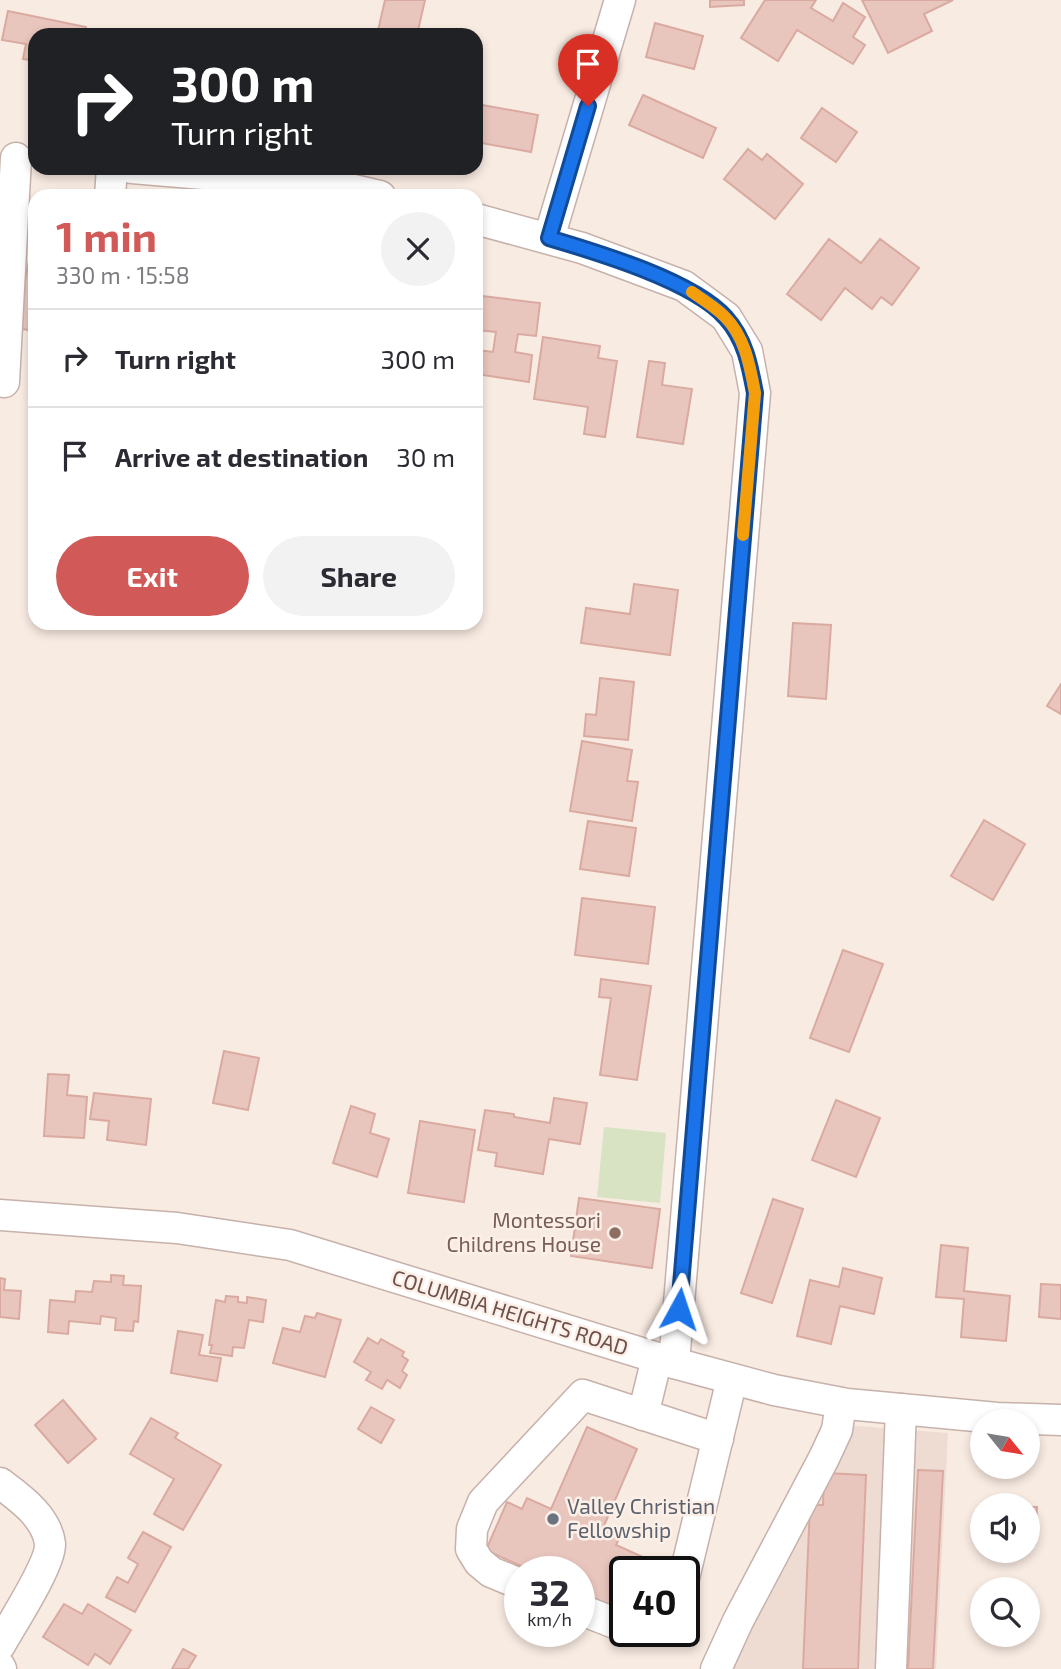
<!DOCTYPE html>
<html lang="en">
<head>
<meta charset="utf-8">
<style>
	:root { --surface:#fff; --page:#f2f2f3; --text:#2b2b33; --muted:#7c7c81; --line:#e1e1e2; --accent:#d15957 }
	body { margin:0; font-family:"Exo 2",sans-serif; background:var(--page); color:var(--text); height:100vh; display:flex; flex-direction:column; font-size:26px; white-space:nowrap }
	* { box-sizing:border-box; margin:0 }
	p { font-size:23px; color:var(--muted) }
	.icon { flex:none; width:38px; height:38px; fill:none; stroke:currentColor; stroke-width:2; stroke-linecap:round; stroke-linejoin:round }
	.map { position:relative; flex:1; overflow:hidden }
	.drawer { position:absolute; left:28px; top:189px; width:455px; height:441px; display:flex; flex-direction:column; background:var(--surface); border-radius:21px; box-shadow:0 4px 10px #0003 }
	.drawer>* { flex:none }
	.guide { position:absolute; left:28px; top:28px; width:455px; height:147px; border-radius:21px; box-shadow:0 4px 10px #0003; background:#202124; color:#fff; overflow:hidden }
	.needle { width:46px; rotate:120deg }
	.controls { position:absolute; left:970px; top:1409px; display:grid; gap:14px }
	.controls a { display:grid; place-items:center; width:70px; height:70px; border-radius:50%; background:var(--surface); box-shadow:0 4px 10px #0003; font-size:35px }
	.speed { position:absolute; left:504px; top:1556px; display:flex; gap:14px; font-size:35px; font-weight:700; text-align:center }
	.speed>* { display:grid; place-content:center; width:91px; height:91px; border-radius:50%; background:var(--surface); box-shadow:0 4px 10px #0003; line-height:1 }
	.speed small { font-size:18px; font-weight:400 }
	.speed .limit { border:4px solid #111; border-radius:10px; background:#fff; color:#111 }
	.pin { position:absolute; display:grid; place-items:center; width:60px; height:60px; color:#fff; margin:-72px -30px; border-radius:50% 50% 50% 0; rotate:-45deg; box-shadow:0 0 7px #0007 }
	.pin .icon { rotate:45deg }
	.me { position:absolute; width:77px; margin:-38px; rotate:5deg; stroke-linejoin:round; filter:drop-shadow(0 0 5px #0008) }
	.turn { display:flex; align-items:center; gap:24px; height:147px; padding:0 28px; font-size:32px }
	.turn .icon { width:91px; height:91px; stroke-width:2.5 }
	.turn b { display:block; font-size:49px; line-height:60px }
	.round { display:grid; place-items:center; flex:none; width:74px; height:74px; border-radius:37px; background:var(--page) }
	.headline { display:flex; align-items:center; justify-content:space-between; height:119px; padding:0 28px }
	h1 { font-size:42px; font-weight:700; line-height:52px; color:var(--accent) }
	.action { display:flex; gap:14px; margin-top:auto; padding:14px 28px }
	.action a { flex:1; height:80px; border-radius:42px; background:var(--accent); color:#fff; font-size:28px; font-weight:700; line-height:80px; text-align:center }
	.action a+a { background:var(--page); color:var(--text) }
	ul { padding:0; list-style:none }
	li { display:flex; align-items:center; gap:21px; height:98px; padding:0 28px; border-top:2px solid var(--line) }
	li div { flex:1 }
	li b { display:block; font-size:26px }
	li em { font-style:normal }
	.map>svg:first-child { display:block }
</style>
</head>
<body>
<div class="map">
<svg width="1061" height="1669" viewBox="0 0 1061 1669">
	<rect width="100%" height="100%" fill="#f8ebe2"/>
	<polygon fill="#eedbd1" points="831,1424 948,1433 936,1669 705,1669"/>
	<polygon fill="#d7e3c3" points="604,1127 666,1133 660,1203 597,1197"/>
	<g fill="#e9c6bd" stroke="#daaaa0" stroke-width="2">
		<polygon points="385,0 425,0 417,35 377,35"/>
		<polygon points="710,0 744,0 744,5 710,7"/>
		<polygon points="765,0 816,0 811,8 833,21 843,3 865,17 853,37 865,45 853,64 797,30 778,61 741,38"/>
		<polygon points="862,0 953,0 924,14 932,31 888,53"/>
		<polygon points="8,11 86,27 85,35 35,35 35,61 23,59 26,44 2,40"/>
		<polygon points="655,23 703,36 694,69 646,57"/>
		<polygon points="643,95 716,128 703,158 629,125"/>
		<polygon points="477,104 538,115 531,152 476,142"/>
		<polygon points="822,108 857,132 836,162 801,138"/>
		<polygon points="748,149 762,160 767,154 803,184 775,219 724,179"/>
		<polygon points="829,239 861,263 880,239 919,268 892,305 881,297 872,309 845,288 821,320 787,294"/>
		<polygon points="31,250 35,250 35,331 16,328"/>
		<polygon points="482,296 540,303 536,336 518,334 515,352 532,355 529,382 476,374 477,350 493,352 496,332 477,330"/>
		<polygon points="543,337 600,346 598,358 617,361 605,437 584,434 588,407 534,399"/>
		<polygon points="649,361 665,363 662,385 692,389 683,444 637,437"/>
		<polygon points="634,584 678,590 670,655 581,643 586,608 630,614"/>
		<polygon points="793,623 831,625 826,699 788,696"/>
		<polygon points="600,678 634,682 628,740 584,736 586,714 596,715"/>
		<polygon points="1061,684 1061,714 1047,706"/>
		<polygon points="582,741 632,750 627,781 638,782 632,821 570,811"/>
		<polygon points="984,820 1025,844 993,900 951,876"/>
		<polygon points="588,821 636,828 629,876 580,869"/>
		<polygon points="582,898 655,907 648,964 575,955"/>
		<polygon points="843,950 883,964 849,1052 810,1038"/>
		<polygon points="601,979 651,986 637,1080 600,1075 611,998 599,997"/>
		<polygon points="224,1051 259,1058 248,1110 213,1103"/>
		<polygon points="48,1074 69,1075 67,1095 87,1097 84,1138 44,1136"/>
		<polygon points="94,1093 151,1099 146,1145 107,1140 109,1121 90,1119"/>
		<polygon points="554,1098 587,1103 580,1144 549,1139 543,1174 495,1166 497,1153 478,1150 485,1110 514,1114 514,1117 550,1123"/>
		<polygon points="836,1100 880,1118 856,1177 812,1160"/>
		<polygon points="351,1106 375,1114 370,1133 389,1139 377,1177 333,1163"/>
		<polygon points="420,1121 475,1130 464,1202 408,1193"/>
		<polygon points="579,1198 660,1209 652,1268 571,1256"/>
		<polygon points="773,1199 803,1209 772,1303 741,1293"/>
		<polygon points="941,1245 968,1248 964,1291 1010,1296 1006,1341 961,1337 964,1299 936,1297"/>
		<polygon points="843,1268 882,1278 874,1314 840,1306 831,1344 797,1336 810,1280 839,1287"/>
		<polygon points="111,1275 124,1276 123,1285 141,1286 138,1322 134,1321 133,1331 115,1330 116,1318 101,1316 100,1324 69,1321 68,1334 48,1332 50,1300 75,1302 76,1291 92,1292 94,1281 111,1282"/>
		<polygon points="0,1278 5,1279 4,1290 21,1291 19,1319 0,1317"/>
		<polygon points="1041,1284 1061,1285 1061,1319 1039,1317"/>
		<polygon points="226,1296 238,1297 238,1302 247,1303 247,1297 266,1300 263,1322 249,1320 244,1348 233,1347 232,1356 210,1353 212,1345 209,1345 216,1300 225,1302"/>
		<polygon points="317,1313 341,1320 325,1377 273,1363 283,1328 300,1332 305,1316 315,1318"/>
		<polygon points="178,1331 203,1335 199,1355 221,1358 217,1381 171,1373"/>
		<polygon points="368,1338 378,1344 381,1339 404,1352 402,1356 408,1360 402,1371 407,1375 400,1388 387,1380 382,1389 366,1380 371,1372 354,1362"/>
		<polygon points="63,1400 96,1439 68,1463 35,1425"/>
		<polygon points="371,1407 394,1420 381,1443 358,1429"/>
		<polygon points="151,1418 178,1433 175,1438 221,1465 183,1530 154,1514 174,1479 130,1454"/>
		<polygon points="587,1427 637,1449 603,1528 620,1536 616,1545 645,1558 638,1572 625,1572 625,1602 621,1610 579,1592 579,1572 534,1572 486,1550 507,1502 522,1509 527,1498 551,1509"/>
		<polygon points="918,1470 943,1471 933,1669 908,1669"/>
		<polygon points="824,1473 866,1475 858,1669 803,1669 810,1505 823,1505"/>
		<polygon points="1027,1507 1037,1507 1035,1544 1027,1544"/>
		<polygon points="143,1532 171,1547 135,1612 106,1597 117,1577 128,1583 138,1564 128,1558"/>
		<polygon points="64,1604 82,1614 88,1604 131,1630 110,1664 95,1654 88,1665 43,1637"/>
		<polygon points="183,1649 196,1656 188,1669 172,1669"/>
	</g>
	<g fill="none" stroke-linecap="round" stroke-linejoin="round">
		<defs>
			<g id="minor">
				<polyline points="132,168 333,185 380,196"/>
				<polyline points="110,196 112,168"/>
				<polyline points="476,219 582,248 684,286 726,317 747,351 755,393 674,1363"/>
				<polyline points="549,238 620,0"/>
				<polyline points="4,382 16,158"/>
				<polyline points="0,1215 177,1228 290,1245 674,1363 774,1390 847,1404 997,1418 1061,1420"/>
				<polyline points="643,1415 657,1358"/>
				<path d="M0 1483C20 1498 47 1517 50 1544 51 1564 11 1625 0 1645"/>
				<polyline points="684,1578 732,1379"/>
				<polyline points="520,1584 491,1572 479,1562 471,1549 472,1529 483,1502 583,1395 718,1439"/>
				<polyline points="579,1609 617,1624 625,1624"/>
				<polyline points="0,1667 1,1669"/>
				<polyline points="716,1669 738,1621 824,1458 837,1430 841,1403"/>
				<polyline points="891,1669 901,1409"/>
			</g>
		</defs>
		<use href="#minor" stroke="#c7b1ab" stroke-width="33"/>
		<use href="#minor" stroke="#fff" stroke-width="30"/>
	</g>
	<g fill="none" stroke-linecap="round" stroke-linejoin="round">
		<defs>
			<path id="route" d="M588 106 549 238C596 252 694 281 726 318 745 339 750 366 755 393L679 1309"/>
		</defs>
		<use href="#route" stroke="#114b97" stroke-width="18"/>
		<use href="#route" stroke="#1a73e8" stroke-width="12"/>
		<path stroke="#f59e0b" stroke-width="12" d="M692 292C703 300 715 307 724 316 745 336 750 366 755 393L743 535"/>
	</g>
	<circle fill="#8d6e63" stroke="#fcefe7" stroke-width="2.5" cx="615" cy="1233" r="7"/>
	<circle fill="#6b7280" stroke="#fcefe7" stroke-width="2.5" cx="553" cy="1519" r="7"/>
	<g text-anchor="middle" stroke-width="5" stroke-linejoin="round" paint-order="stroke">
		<g font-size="21" fill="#785e54" stroke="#fcefe7" text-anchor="end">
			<text x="601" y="1228">Montessori<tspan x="601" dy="24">Childrens House</tspan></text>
		</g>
		<g font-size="21" fill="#6c514c" stroke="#fcefe7">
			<text transform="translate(510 1313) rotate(17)" y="7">COLUMBIA HEIGHTS ROAD</text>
		</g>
		<g font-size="21" fill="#5b616d" stroke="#fcefe7" text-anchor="start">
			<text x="567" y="1514">Valley Christian<tspan x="567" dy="24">Fellowship</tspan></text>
		</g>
	</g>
</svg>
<div class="controls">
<a><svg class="needle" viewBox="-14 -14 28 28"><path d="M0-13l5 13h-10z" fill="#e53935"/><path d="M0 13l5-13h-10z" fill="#7c7c81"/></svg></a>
<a><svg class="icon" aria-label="sound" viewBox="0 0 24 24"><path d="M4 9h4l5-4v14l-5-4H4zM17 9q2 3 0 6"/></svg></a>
<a><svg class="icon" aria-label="search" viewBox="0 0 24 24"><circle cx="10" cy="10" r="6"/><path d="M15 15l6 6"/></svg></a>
</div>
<div class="speed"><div>32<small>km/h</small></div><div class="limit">40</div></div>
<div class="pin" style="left:588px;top:106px;background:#d93025"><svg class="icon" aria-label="arrive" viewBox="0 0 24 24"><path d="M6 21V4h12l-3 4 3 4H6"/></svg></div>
<svg class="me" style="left:679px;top:1309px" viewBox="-20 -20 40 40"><path d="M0-17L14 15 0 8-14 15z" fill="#1a73e8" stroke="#fff" stroke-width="4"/></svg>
<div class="guide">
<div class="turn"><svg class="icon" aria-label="right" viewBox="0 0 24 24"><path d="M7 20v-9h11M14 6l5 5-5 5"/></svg><div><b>300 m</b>Turn right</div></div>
</div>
<section class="drawer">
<div class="headline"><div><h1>1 min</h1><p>330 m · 15:58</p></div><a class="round"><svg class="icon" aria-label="close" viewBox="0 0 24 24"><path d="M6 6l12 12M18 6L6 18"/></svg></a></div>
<ul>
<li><svg class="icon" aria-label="right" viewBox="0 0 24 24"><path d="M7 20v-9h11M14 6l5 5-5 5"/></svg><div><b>Turn right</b></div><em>300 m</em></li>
<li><svg class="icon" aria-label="arrive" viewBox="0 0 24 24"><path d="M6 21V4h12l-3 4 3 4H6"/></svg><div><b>Arrive at destination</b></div><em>30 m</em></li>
</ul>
<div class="action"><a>Exit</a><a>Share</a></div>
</section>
</div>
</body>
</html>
